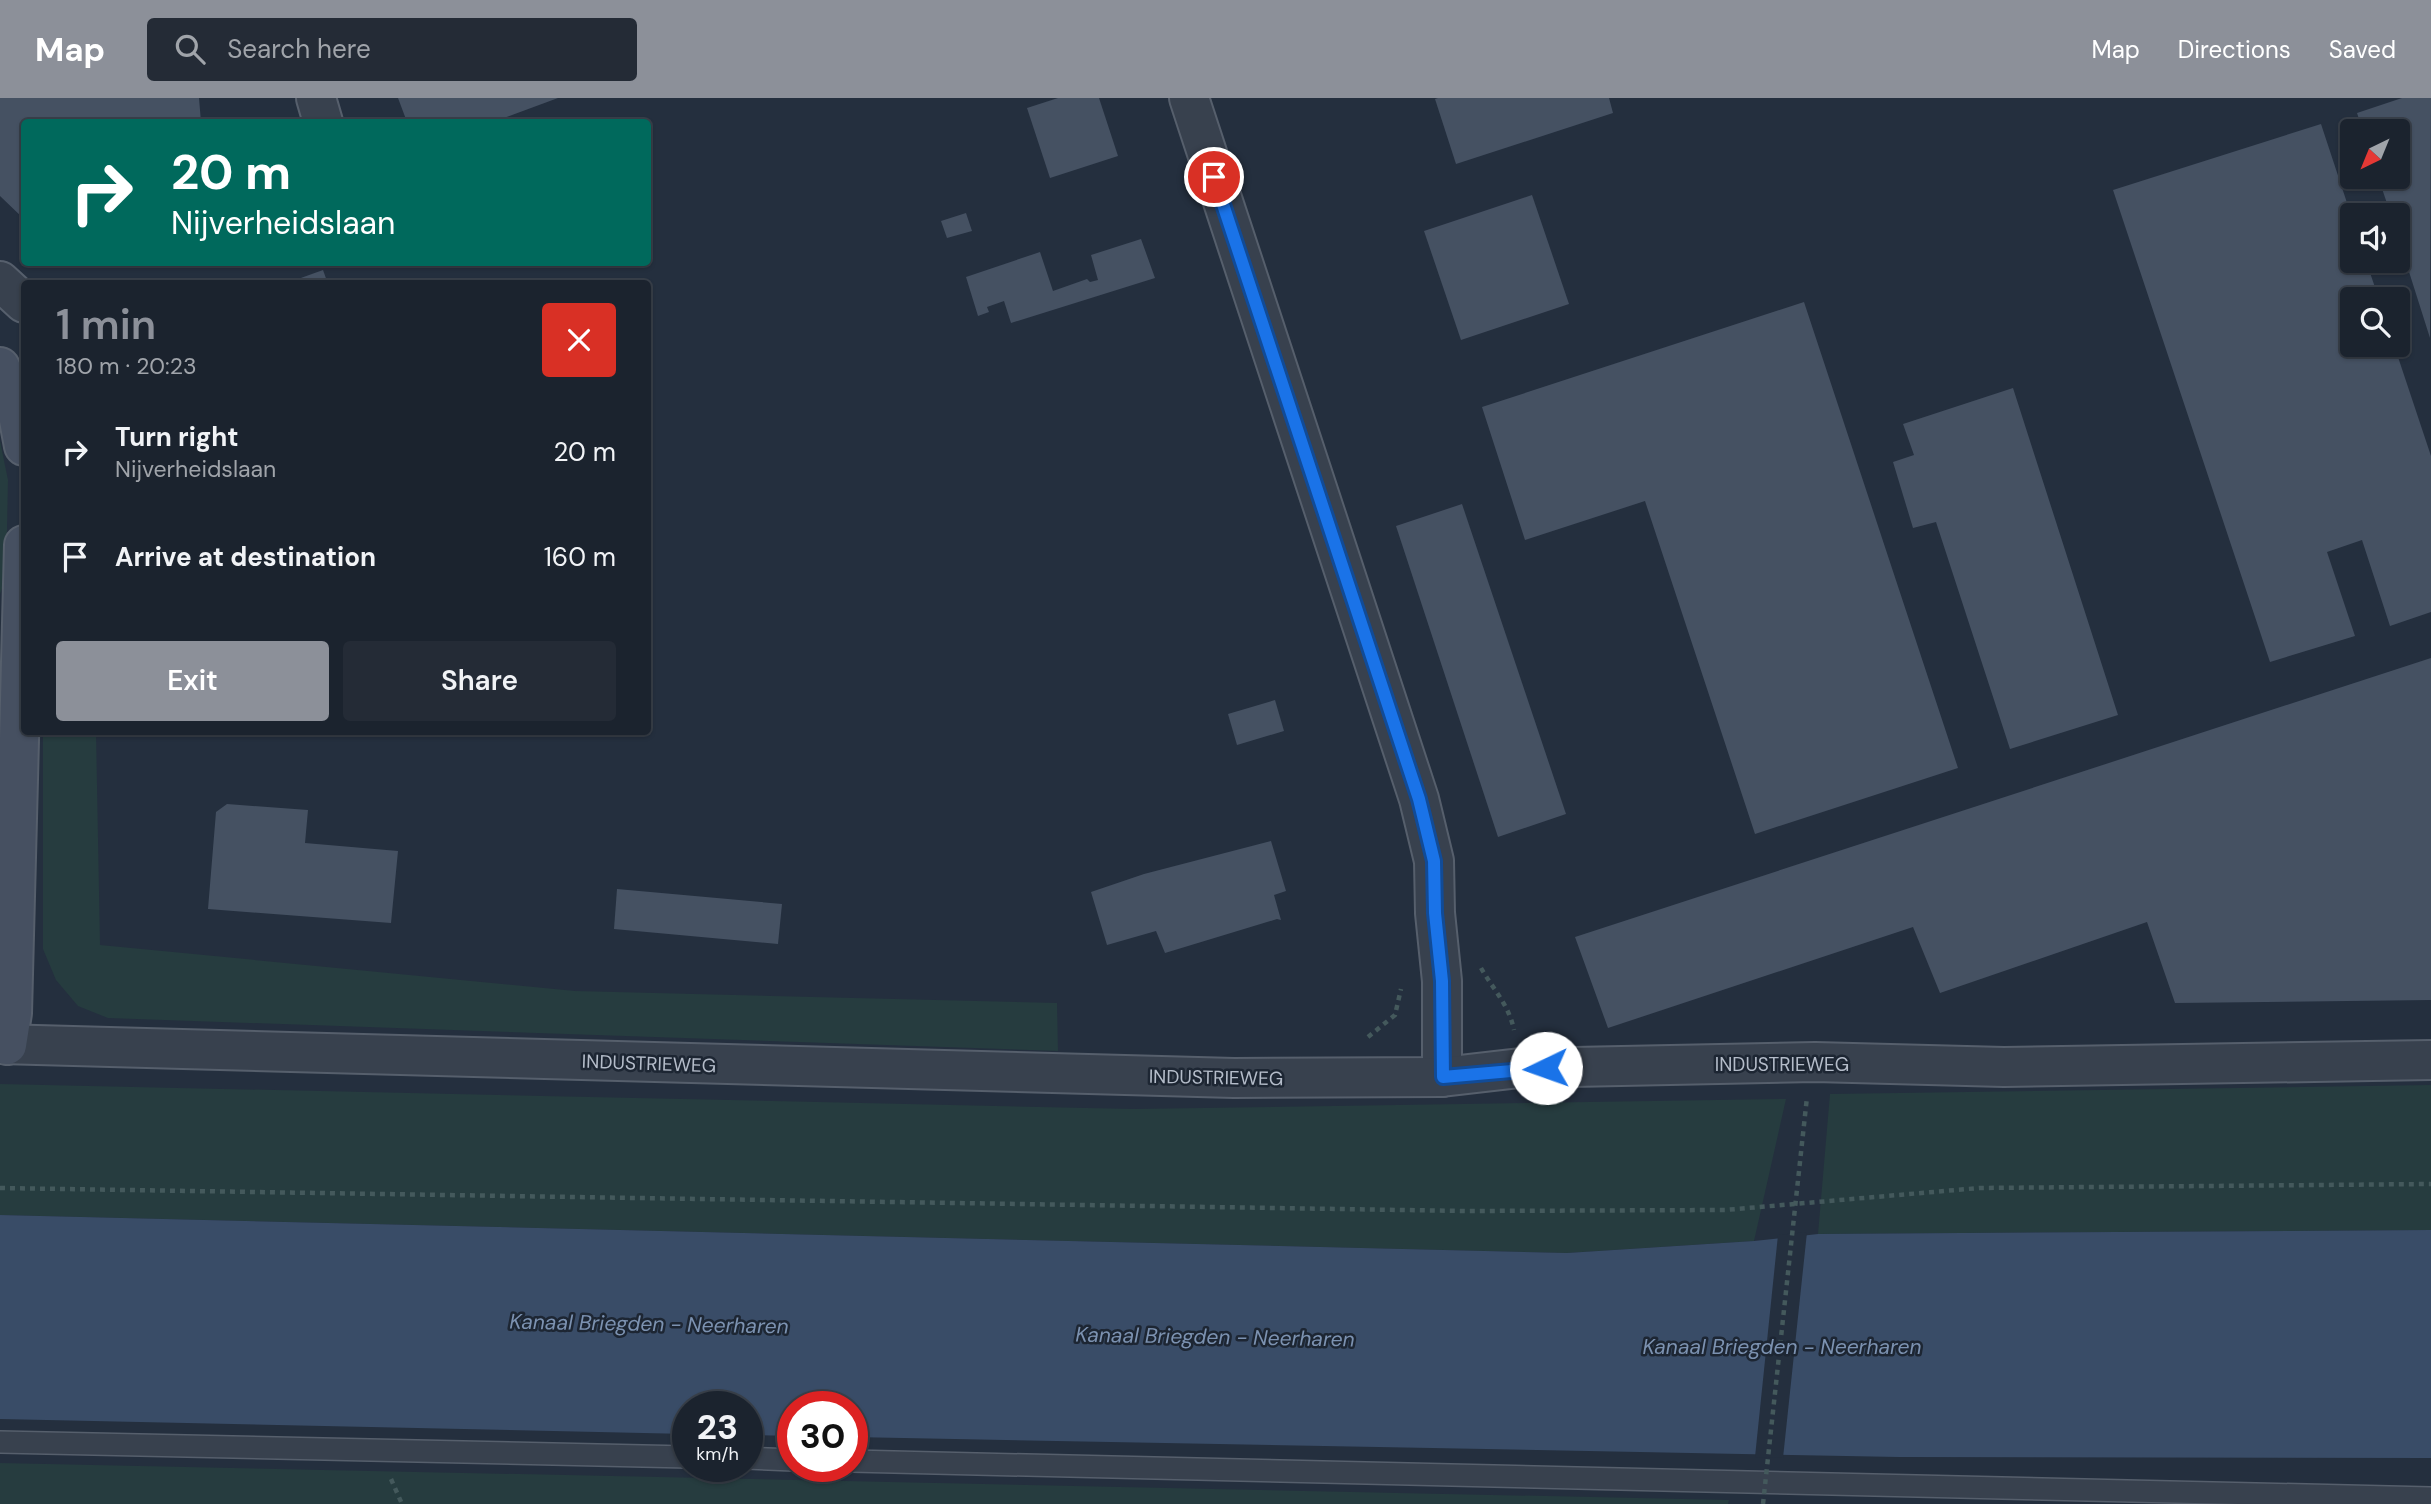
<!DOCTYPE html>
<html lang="en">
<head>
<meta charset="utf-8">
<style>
	:root { --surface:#1b232e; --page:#242b36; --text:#f1f3f6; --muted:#a0a4aa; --line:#39404a; --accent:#8c9099 }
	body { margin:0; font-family:"DM Sans",sans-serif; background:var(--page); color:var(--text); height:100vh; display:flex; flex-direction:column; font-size:26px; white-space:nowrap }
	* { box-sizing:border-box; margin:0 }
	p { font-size:23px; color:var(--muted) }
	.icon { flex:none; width:38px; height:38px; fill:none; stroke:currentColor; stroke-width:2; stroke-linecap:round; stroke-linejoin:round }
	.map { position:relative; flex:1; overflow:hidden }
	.panel { position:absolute; left:21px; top:182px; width:630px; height:455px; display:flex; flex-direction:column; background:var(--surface); border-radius:7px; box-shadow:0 2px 5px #0004,0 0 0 2px var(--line) }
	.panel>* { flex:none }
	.hud { position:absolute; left:21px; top:21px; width:630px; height:147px; border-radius:7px; box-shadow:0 2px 5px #0004,0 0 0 2px var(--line); background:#00695c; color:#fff; overflow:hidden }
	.needle { width:46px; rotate:223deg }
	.controls { position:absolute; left:2340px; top:21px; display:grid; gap:14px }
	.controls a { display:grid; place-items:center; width:70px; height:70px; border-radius:7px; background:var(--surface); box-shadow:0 2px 5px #0004,0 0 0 2px var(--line); font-size:35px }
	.speed { position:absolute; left:672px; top:1293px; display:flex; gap:14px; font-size:35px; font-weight:700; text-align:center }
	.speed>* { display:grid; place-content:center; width:91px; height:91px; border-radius:50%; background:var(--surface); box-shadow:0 2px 5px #0004,0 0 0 2px var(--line); line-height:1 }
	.speed small { font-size:18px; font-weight:400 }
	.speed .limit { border:10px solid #d22; background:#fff; color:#111 }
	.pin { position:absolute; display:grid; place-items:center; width:60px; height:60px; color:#fff; margin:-30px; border:4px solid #fff; border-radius:50%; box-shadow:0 2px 7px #0007 }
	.me { position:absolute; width:77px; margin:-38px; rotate:267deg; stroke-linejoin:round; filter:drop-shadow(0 0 5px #0008) }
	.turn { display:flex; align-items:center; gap:24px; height:147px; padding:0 35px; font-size:32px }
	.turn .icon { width:91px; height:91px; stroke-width:2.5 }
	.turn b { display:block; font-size:49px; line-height:60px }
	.round { display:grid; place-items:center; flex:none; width:74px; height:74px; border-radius:7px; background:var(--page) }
	.overview { display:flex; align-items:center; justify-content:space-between; height:119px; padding:0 35px }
	h1 { font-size:42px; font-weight:600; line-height:52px; color:var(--accent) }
	.button { display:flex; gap:14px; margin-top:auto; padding:14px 35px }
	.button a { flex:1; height:80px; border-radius:7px; background:var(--accent); color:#fff; font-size:28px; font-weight:600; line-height:80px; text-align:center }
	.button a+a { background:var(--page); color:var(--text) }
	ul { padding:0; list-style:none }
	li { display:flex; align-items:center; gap:21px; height:105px; padding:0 35px }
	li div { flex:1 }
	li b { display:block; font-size:26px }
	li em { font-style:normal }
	header { display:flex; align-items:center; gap:42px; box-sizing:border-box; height:98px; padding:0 35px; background:var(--accent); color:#fff }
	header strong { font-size:33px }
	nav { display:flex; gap:38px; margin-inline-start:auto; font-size:24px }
	.search { width:490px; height:63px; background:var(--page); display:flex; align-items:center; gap:18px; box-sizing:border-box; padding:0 24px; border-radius:7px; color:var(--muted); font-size:26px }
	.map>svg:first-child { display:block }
</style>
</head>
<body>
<header>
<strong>Map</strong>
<div class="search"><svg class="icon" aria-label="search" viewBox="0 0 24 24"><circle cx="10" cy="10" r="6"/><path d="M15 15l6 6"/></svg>Search here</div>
<nav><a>Map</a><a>Directions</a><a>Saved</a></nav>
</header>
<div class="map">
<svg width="2431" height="1406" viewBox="0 0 2431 1406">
	<rect width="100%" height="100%" fill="#242f3e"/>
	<g fill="#263c3f">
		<polygon points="0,343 8,382 6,480 0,496"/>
		<polygon points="43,634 96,634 100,847 575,893 1057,905 1058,953 108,920 78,908 56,882 43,851"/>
		<polygon points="0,986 1134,1011 1786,1001 1754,1143 1567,1155 0,1117"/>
		<polygon points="2431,987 2431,1132 1818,1136 1830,996"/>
		<polygon points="0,1365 1729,1402 1728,1406 0,1406"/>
	</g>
	<polygon fill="#394c67" points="0,1117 1567,1155 1754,1143 1818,1136 2431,1132 2431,1360 1899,1359 852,1339 852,1309 793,1309 793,1338 747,1337 747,1309 688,1309 688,1336 0,1321"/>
	<polygon fill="#242f3e" points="1807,1134 1783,1360 1755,1359 1778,1137"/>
	<g fill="#455162">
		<polygon points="0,0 199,0 201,24 24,24 24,121 0,98"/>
		<polygon points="398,0 558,0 493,24 407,24"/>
		<polygon points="1058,0 1099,0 1118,58 1050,80 1027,10"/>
		<polygon points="1438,0 1609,0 1613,15 1456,66 1435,1"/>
		<polygon points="2402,0 2431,0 2430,240 2398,139 2398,117 2391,117 2378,79 2398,79 2398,33 2363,33 2357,15"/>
		<polygon points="2321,26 2352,120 2352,163 2366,163 2379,201 2352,201 2352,247 2394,247 2431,358 2431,514 2390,528 2362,442 2327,454 2355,538 2270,564 2113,92"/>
		<polygon points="1532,97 1569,206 1461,242 1424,133"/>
		<polygon points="966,115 972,133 947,140 941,123"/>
		<polygon points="1141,141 1155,180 1011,225 1004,203 987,209 989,214 978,218 966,179 1040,154 1053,193 1087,181 1090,184 1098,182 1091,157"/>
		<polygon points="323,172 328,186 287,186 287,185"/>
		<polygon points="1804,204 1958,670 1755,736 1645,403 1525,442 1482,309"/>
		<polygon points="2013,290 2118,617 2010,651 1936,424 1913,430 1893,364 1914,357 1903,326"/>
		<polygon points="1462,406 1566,716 1498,739 1396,428"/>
		<polygon points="2431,560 2431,902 2175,905 2147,824 1940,895 1913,829 1608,930 1575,839"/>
		<polygon points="1275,602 1284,633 1237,647 1228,616"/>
		<polygon points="227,706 308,712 305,745 398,753 391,825 208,811 216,714"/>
		<polygon points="1271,743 1286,793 1274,797 1281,822 1277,821 1165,855 1156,833 1107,847 1091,794 1144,776"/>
		<polygon points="617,791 782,806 778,846 614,831"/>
	</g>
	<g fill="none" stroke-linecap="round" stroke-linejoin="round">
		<defs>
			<g id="service">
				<polyline points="0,1344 688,1359"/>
				<polyline points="747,1360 793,1362"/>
				<polyline points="852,1363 2431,1400"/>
			</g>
			<g id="minor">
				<polyline points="316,0 323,24"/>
				<polyline points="1189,0 1419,701 1434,763 1435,815 1442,883 1442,979"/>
				<polyline points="0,183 24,205"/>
				<polyline points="0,946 1234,980 1442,979 1520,970 1815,964 2004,969 2431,962"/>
			</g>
			<g id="secondary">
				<polyline points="0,269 15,301 24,348"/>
				<polyline points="7,947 12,915 24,447"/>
			</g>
		</defs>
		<use href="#service" stroke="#565f6c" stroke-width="24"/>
		<use href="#minor" stroke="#565f6c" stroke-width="42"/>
		<use href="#secondary" stroke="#565f6c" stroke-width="42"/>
		<g stroke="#44595c" stroke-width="4.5" stroke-dasharray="5 5" stroke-linecap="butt">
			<path d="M1481 870C1493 891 1509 907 1514 932"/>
			<polyline points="1368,939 1395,917 1401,891"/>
			<polyline points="0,1090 1466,1113 1725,1112 1979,1090 2431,1086"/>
			<polyline points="391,1381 402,1406"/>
		</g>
		<use href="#service" stroke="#38414e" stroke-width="21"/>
		<use href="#minor" stroke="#38414e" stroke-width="38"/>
		<use href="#secondary" stroke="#465061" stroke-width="38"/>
		<polyline stroke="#44595c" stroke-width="4.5" stroke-dasharray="5 5" stroke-linecap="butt" points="1763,1406 1807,999"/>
	</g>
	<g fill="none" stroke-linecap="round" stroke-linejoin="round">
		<defs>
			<polyline id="route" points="1214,79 1419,701 1434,763 1435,815 1442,883 1443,979 1546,970"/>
		</defs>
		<use href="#route" stroke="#114b97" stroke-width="18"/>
		<use href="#route" stroke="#1a73e8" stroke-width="12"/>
	</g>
	<g text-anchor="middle" stroke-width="5" stroke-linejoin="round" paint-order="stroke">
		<g font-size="19" fill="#b4bcc9" stroke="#1d2633">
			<text transform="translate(649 965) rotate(2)" y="7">INDUSTRIEWEG</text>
			<text x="1782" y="973">INDUSTRIEWEG</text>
			<text transform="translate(1216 979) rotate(1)" y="7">INDUSTRIEWEG</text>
		</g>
		<g font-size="21" font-style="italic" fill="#7c92b1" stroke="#1d2633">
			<text transform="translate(649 1226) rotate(1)" y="7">Kanaal Briegden - Neerharen</text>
			<text transform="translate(1215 1239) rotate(1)" y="7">Kanaal Briegden - Neerharen</text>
			<text x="1782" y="1256">Kanaal Briegden - Neerharen</text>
		</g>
	</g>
</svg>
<div class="controls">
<a><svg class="needle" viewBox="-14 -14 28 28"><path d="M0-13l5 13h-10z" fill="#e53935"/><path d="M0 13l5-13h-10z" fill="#a0a4aa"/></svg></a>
<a><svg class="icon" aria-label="sound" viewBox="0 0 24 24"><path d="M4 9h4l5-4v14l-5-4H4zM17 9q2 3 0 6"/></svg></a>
<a><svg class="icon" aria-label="search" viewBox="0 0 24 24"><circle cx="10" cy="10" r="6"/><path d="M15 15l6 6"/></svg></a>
</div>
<div class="speed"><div>23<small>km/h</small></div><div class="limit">30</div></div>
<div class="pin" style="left:1214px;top:79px;background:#d93025"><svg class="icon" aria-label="arrive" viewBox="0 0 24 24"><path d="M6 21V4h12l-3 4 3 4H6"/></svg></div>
<svg class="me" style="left:1546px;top:970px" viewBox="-20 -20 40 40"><circle r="19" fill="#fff"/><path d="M0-13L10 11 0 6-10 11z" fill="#1a73e8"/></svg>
<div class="hud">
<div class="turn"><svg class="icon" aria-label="right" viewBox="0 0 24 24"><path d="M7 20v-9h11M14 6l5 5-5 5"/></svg><div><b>20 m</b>Nijverheidslaan</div></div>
</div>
<section class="panel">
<div class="overview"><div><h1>1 min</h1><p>180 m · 20:23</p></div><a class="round" style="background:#d93025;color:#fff"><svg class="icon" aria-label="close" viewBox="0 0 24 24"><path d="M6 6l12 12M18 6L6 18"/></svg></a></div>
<ul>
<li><svg class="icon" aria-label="right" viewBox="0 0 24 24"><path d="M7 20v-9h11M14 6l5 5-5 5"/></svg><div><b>Turn right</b><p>Nijverheidslaan</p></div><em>20 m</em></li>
<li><svg class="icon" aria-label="arrive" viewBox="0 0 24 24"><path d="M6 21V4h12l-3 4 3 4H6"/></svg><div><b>Arrive at destination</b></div><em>160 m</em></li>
</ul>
<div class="button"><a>Exit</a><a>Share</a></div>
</section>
</div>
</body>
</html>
